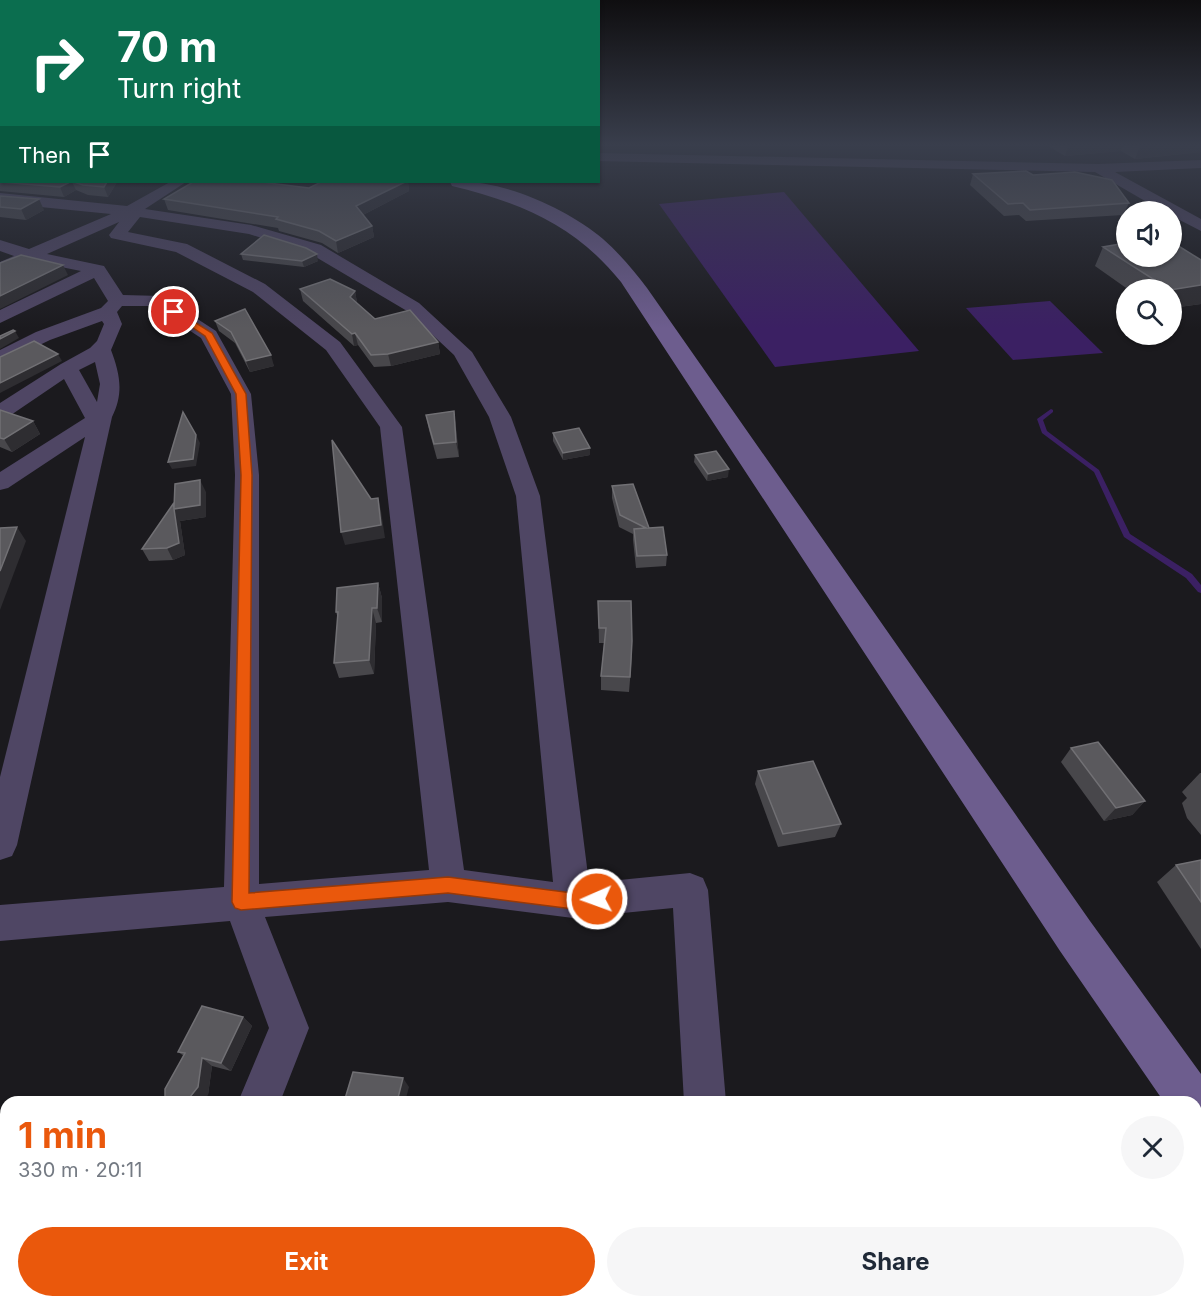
<!DOCTYPE html>
<html lang="en">
<head>
<meta charset="utf-8">
<style>
	:root { --surface:#fff; --page:#f6f6f7; --text:#1f2937; --muted:#747a83; --accent:#ea580c }
	body { margin:0; font-family:Inter,sans-serif; background:var(--page); color:var(--text); height:100vh; display:flex; flex-direction:column; font-size:22px; white-space:nowrap }
	* { box-sizing:border-box; margin:0 }
	p { font-size:20px; color:var(--muted) }
	.icon { flex:none; width:33px; height:33px; fill:none; stroke:currentColor; stroke-width:2; stroke-linecap:round; stroke-linejoin:round }
	.map { position:relative; flex:1; overflow:hidden }
	.side { position:absolute; left:0px; top:1096px; width:1202px; height:212px; display:flex; flex-direction:column; background:var(--surface); border-radius:18px 18px 0 0; box-shadow:0 2px 4px #0004 }
	.side>* { flex:none }
	.guide { position:absolute; left:0px; top:0px; width:600px; height:183px; box-shadow:0 2px 4px #0004; background:#0b6e4f; color:#fff; overflow:hidden }
	.tools { position:absolute; left:1116px; top:201px; display:grid; gap:12px }
	.tools a { display:grid; place-items:center; width:66px; height:66px; border-radius:50%; background:var(--surface); box-shadow:0 2px 4px #0004; font-size:30px }
	.pin { position:absolute; display:grid; place-items:center; width:51px; height:51px; color:#fff; margin:-26px; border:3px solid #fff; border-radius:50%; box-shadow:0 2px 6px #0007 }
	.me { position:absolute; width:66px; margin:-33px; rotate:268deg; stroke-linejoin:round; filter:drop-shadow(0 0 4px #0008) }
	.turn { display:flex; align-items:center; gap:21px; height:126px; padding:0 18px; font-size:27px }
	.turn .icon { width:78px; height:78px; stroke-width:2.5 }
	.turn b { display:block; font-size:42px; line-height:51px }
	.then { display:flex; align-items:center; height:57px; padding:0 18px; background:#0003; gap:12px; font-size:22px }
	.round { display:grid; place-items:center; flex:none; width:63px; height:63px; border-radius:32px; background:var(--page) }
	.headline { display:flex; align-items:center; justify-content:space-between; height:102px; padding:0 18px }
	h1 { font-size:36px; font-weight:700; line-height:45px; color:var(--accent) }
	.cta { display:flex; gap:12px; margin-top:auto; padding:12px 18px }
	.cta a { flex:1; height:69px; border-radius:36px; background:var(--accent); color:#fff; font-size:24px; font-weight:700; line-height:69px; text-align:center }
	.cta a+a { background:var(--page); color:var(--text) }
	.map>svg:first-child { display:block }
</style>
</head>
<body>
<div class="map">
<svg width="1201" height="1307" viewBox="0 0 1201 1307">
	<rect width="100%" height="100%" fill="#1b1a1e"/>
	<g fill="#3b2063">
		<polygon points="784,192 919,351 775,367 659,204"/>
		<polygon points="1050,301 1103,353 1013,360 966,308"/>
	</g>
	<g fill="none" stroke-linecap="round" stroke-linejoin="round">
		<polygon fill="#3b2063" fill-rule="evenodd" points="1051,409 1053,410 1053,412 1043,420 1047,431 1099,470 1130,534 1192,574 1201,585 1201,593 1198,592 1186,578 1124,537 1094,472 1042,433 1037,419"/>
		<g fill="#4f4664" fill-rule="evenodd">
			<polygon points="598,153 1098,164 1201,160 1201,168 1115,172 1201,219 1201,231 1172,216 1172,212 1164,212 1095,172 598,161"/>
			<path d="M170 182H186L145 209 251 225 321 245 419 303 472 352 511 417 540 496 589 883 690 873 703 878 708 890 726 1102H684L673 908 573 918 448 902 265 917 309 1028 280 1102H238L269 1028 230 921 0 941V905L224 887 235 475 231 394 201 338 152 306H122L117 312 122 324 111 350C120 374 124 393 112 417L17 845 12 856 0 860V777L85 437 8 488 0 490V472L85 418 64 379 8 417 0 418V403L61 364 90 348 97 341 104 324 102 321 50 340 0 364V350L36 332 101 308 108 301 94 278 0 323V310L81 271 31 261 0 273V262L14 256 0 251V240L29 249 111 214 0 203V193L127 206ZM140 217 249 234 309 253 407 311 454 355 489 417 516 496 553 882 464 870 402 427 340 342 265 284 187 244 128 232ZM119 222 109 235 111 238 176 252 253 292 326 350 380 427 429 870 259 884V475L251 394 216 331 162 296 123 295 104 266 47 254ZM95 362 100 384 97 402 79 370Z"/>
			<polygon points="1201,1146 1201,1192 1196,1194 1196,1148"/>
			<polygon points="155,1302 203,1302 201,1307 153,1307"/>
			<rect x="695" y="1302" width="48" height="5"/>
			<polygon points="1108,1302 1156,1302 1154,1307 1106,1307"/>
		</g>
		<g fill="#6d5d8e" fill-rule="evenodd">
			<rect x="0" y="146" width="2" height="7"/>
			<path d="M450 182C497 177 567 208 603 239 620 254 634 271 647 288L1090 921 1201 1074V1122L1196 1125V1102H1164L1060 951 621 282C575 225 522 203 452 186Z"/>
		</g>
	</g>
	<g fill="#48474b">
		<polygon points="1048,146 1201,146 1201,152 1135,159 1121,151 1065,156"/>
		<polygon points="0,150 2,182 117,182 108,197 88,195 76,190 64,197 0,191"/>
		<polygon points="973,174 1033,175 1129,203 1123,215 1026,221 1019,215 1004,216 970,185"/>
		<polygon points="321,182 408,182 409,191 363,215 372,226 374,237 338,253 322,243 279,231 278,228 168,210 164,199 309,188"/>
		<polygon points="0,196 44,210 26,220 0,217"/>
		<polygon points="1103,247 1201,260 1201,304 1172,308 1172,290 1129,290 1095,266"/>
		<polygon points="241,254 318,261 304,267 243,260"/>
		<polygon points="300,289 355,291 357,303 375,319 438,342 440,354 391,366 374,367 358,345 354,346 303,301"/>
		<polygon points="245,309 274,366 250,372 235,343 219,331 215,321"/>
		<polygon points="0,410 33,421 40,434 12,452 0,447"/>
		<polygon points="454,411 459,457 437,459 429,430 426,415"/>
		<polygon points="553,433 590,448 590,455 563,460 553,441"/>
		<polygon points="695,455 728,477 707,481 694,462"/>
		<polygon points="612,486 649,528 667,555 666,566 636,568 633,540 633,534 619,527 612,498"/>
		<polygon points="206,492 206,517 180,521 185,555 173,560 149,561 142,549"/>
		<polygon points="378,583 382,598 382,622 376,623 374,674 339,678 334,663 338,619 336,612"/>
		<polygon points="598,601 632,656 629,692 601,690 601,676 604,643 599,643"/>
		<polygon points="1071,748 1145,801 1132,815 1104,821 1061,762"/>
		<polygon points="758,771 841,824 835,837 778,847 755,784"/>
		<polygon points="1200,773 1201,773 1201,835 1187,818 1182,803 1187,798 1182,792"/>
		<polygon points="1201,860 1201,949 1157,882 1176,865"/>
		<polygon points="243,1017 252,1026 231,1071 212,1066 208,1095 184,1056 178,1052"/>
	</g>
	<g fill="#2e2d31">
		<polygon points="1068,146 1123,146 1121,151 1065,156"/>
		<polygon points="1140,146 1201,146 1201,152 1135,159"/>
		<polygon points="70,182 72,182 76,190 64,197 60,187"/>
		<polygon points="107,182 117,182 108,197 104,187"/>
		<polygon points="405,182 408,182 409,191 359,217 356,206"/>
		<polygon points="39,199 44,210 26,220 21,209"/>
		<polygon points="372,226 374,237 338,253 336,241"/>
		<polygon points="317,254 318,261 304,267 302,261"/>
		<polygon points="63,265 68,275 0,309 0,296"/>
		<polygon points="1201,285 1201,304 1172,308 1172,290"/>
		<polygon points="355,291 357,302 353,308 350,297"/>
		<polygon points="15,331 19,338 0,349 0,339"/>
		<polygon points="355,333 358,345 354,346 352,334"/>
		<polygon points="438,342 440,354 391,366 388,354"/>
		<polygon points="58,354 62,361 0,393 0,383"/>
		<polygon points="271,355 274,366 250,372 246,361"/>
		<polygon points="454,411 456,426 459,457 456,442"/>
		<polygon points="33,421 40,434 12,452 4,439"/>
		<polygon points="196,435 200,443 196,466 172,469 168,462"/>
		<polygon points="590,448 590,455 563,460 563,453"/>
		<polygon points="729,469 728,477 707,481 708,474"/>
		<polygon points="200,480 206,492 206,517 180,521 185,555 173,560 167,548 174,509"/>
		<polygon points="378,498 381,511 385,538 345,545 341,532"/>
		<polygon points="17,527 26,541 0,610 0,571"/>
		<polygon points="378,583 382,598 382,622 377,608"/>
		<polygon points="372,608 376,623 374,674 369,660"/>
		<polygon points="1145,801 1132,815 1104,821 1116,808"/>
		<polygon points="243,1017 252,1026 231,1071 221,1063"/>
		<polygon points="202,1058 212,1066 208,1095 203,1102 186,1102"/>
		<polygon points="403,1078 409,1087 405,1102 397,1102"/>
		<rect x="511" y="1302" width="3" height="5"/>
	</g>
	<g fill="#5a595d" stroke="#717074" stroke-width="1.5">
		<polygon points="0,150 2,150 2,182 70,182 60,187 0,182"/>
		<polygon points="1026,171 1033,175 1075,172 1112,180 1129,203 1030,210 1023,203 1008,204 973,174"/>
		<polygon points="74,182 107,182 104,187 83,185"/>
		<polygon points="193,182 261,182 309,188 321,182 405,182 356,206 372,226 336,241 319,231 276,219 278,217 164,199"/>
		<polygon points="0,196 39,199 21,209 0,207"/>
		<polygon points="264,235 306,248 317,254 302,261 241,254"/>
		<polygon points="1172,242 1201,260 1201,285 1170,290 1103,247 1126,243 1126,256 1172,256"/>
		<polygon points="21,255 63,265 0,296 0,263"/>
		<polygon points="330,279 355,291 350,297 375,319 410,310 438,342 388,354 371,355 355,333 352,334 300,289"/>
		<polygon points="245,309 271,355 246,361 231,332 215,321"/>
		<polygon points="13,330 15,331 0,339 0,336"/>
		<polygon points="34,341 58,354 0,383 0,357"/>
		<polygon points="0,410 33,421 4,439 0,438"/>
		<polygon points="454,411 456,442 434,444 426,415"/>
		<polygon points="183,412 196,435 193,459 168,462"/>
		<polygon points="579,428 590,448 563,453 553,433"/>
		<polygon points="332,440 371,499 378,498 381,525 341,532"/>
		<polygon points="716,451 729,469 708,474 695,455"/>
		<polygon points="200,480 200,505 174,509 179,543 167,548 142,549 173,504 174,508 175,484"/>
		<polygon points="633,484 649,528 663,527 667,555 637,556 634,529 646,528 620,515 612,486"/>
		<polygon points="17,527 0,571 0,528"/>
		<polygon points="378,583 377,608 372,608 369,660 334,663 338,612 336,612 337,588"/>
		<polygon points="598,601 631,601 632,641 630,677 601,676 606,628 599,628"/>
		<polygon points="1098,742 1145,801 1116,808 1071,748"/>
		<polygon points="813,761 841,824 783,834 758,771"/>
		<polygon points="1201,860 1201,902 1176,865"/>
		<polygon points="202,1006 243,1017 221,1063 202,1058 198,1087 186,1102 165,1102 165,1089 185,1053 178,1052"/>
		<polygon points="353,1072 403,1078 397,1102 344,1102"/>
		<rect x="458" y="1302" width="53" height="5"/>
		<polygon points="539,1306 539,1307 517,1307"/>
	</g>
	<linearGradient id="sky" x2="0" y2="1"><stop stop-color="#0f0e10"/><stop offset="0.44" stop-color="#393e4c"/><stop offset="1" stop-color="#393e4c" stop-opacity="0"/></linearGradient>
	<rect width="1201" height="329" fill="url(#sky)"/>
	<polygon fill="#ea580c" stroke="#983908" stroke-width="1.5" points="174,309 212,333 246,394 252,475 249,893 448,877 573,893 597,891 603,893 605,899 603,905 573,909 448,893 241,910 235,908 232,902 241,475 236,394 205,336 171,313 169,312"/>
</svg>
<div class="tools">
<a><svg class="icon" aria-label="sound" viewBox="0 0 24 24"><path d="M4 9h4l5-4v14l-5-4H4zM17 9q2 3 0 6"/></svg></a>
<a><svg class="icon" aria-label="search" viewBox="0 0 24 24"><circle cx="10" cy="10" r="6"/><path d="M15 15l6 6"/></svg></a>
</div>
<div class="pin" style="left:174px;top:312px;background:#d93025"><svg class="icon" aria-label="arrive" viewBox="0 0 24 24"><path d="M6 21V4h12l-3 4 3 4H6"/></svg></div>
<svg class="me" style="left:597px;top:899px" viewBox="-20 -20 40 40"><circle r="17" fill="#ea580c" stroke="#fff" stroke-width="3"/><path d="M0-11L8 9 0 5-8 9z" fill="#fff"/></svg>
<div class="guide">
<div class="turn"><svg class="icon" aria-label="right" viewBox="0 0 24 24"><path d="M7 20v-9h11M14 6l5 5-5 5"/></svg><div><b>70 m</b>Turn right</div></div>
<div class="then">Then<svg class="icon" aria-label="arrive" viewBox="0 0 24 24"><path d="M6 21V4h12l-3 4 3 4H6"/></svg></div>
</div>
<section class="side">
<div class="headline"><div><h1>1 min</h1><p>330 m · 20:11</p></div><a class="round"><svg class="icon" aria-label="close" viewBox="0 0 24 24"><path d="M6 6l12 12M18 6L6 18"/></svg></a></div>
<div class="cta"><a>Exit</a><a>Share</a></div>
</section>
</div>
</body>
</html>
